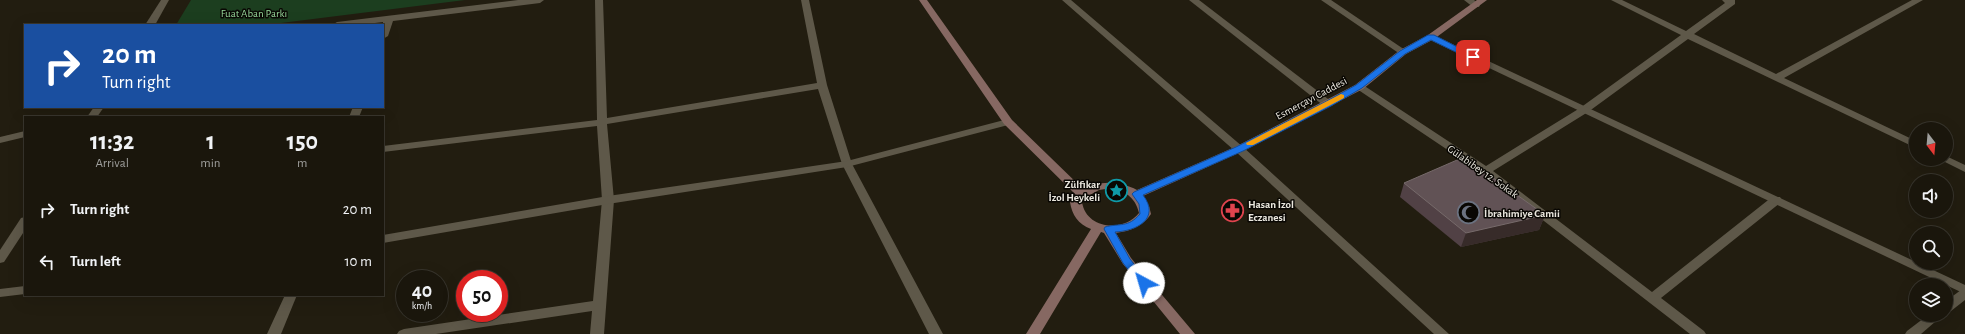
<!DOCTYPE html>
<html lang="en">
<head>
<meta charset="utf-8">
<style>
	:root { --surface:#1a160c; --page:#27231a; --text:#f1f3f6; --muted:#9f9f9d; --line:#38352d }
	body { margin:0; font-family:"Alegreya Sans",sans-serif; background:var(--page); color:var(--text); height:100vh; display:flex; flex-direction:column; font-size:15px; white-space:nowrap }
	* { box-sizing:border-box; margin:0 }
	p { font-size:13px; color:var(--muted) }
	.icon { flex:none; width:22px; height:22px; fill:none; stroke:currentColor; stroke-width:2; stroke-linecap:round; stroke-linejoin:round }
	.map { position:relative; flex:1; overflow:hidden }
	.details { position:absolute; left:24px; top:116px; width:360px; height:180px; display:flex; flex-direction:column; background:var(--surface); border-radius:0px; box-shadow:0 4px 16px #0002,0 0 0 1px var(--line) }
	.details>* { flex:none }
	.hud { position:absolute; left:24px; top:24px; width:360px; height:84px; border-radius:0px; box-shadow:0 4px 16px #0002,0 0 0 1px var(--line); background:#1a4fa0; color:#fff; overflow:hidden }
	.needle { width:26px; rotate:164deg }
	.tools { position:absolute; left:1909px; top:122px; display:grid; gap:8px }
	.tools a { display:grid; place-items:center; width:44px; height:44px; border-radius:50%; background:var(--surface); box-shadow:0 4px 16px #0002,0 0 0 1px var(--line); font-size:20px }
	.speed { position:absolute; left:396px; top:270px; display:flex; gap:8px; font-size:20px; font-weight:700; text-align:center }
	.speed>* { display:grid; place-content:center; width:52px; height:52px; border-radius:50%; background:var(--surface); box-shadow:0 4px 16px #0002,0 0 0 1px var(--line); line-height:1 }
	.speed small { font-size:10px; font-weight:400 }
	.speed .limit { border:6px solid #d22; background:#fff; color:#111 }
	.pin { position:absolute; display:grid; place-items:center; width:34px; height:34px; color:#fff; margin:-17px; border-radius:8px; box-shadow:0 2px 6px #0006 }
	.me { position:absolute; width:44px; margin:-22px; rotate:321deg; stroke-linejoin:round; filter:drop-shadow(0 0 3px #0008) }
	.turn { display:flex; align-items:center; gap:14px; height:84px; padding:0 12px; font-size:18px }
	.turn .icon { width:52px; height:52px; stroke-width:2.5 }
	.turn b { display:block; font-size:28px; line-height:34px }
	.eta { display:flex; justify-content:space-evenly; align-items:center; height:68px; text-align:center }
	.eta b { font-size:24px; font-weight:700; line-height:28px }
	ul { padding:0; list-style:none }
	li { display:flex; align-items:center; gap:12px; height:52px; padding:0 12px }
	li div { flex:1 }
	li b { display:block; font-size:15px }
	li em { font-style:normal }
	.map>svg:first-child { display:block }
</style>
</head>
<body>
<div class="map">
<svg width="1965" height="334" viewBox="0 0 1965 334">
	<rect width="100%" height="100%" fill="#221d10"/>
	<polygon fill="#1c3e1f" points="191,0 465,0 265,25 176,25"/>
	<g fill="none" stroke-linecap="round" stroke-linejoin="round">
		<g fill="#5e5849" fill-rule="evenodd">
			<polygon points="161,0 169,0 155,25 145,25"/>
			<polygon points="518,0 544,0 540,3 393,21 388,36 383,39 383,22 359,25 332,25 337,22"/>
			<polygon points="595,0 603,0 607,118 817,83 801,0 809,0 827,85 852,164 943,334 929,334 842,164 818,89 607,124 614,200 604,334 590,334 592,311 436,334 397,334 399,331 404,329 593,301 602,200 597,126 383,152 383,146 597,120"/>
			<polygon points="1062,0 1071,0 1243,147 1449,334 1434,334 1235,151"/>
			<polygon points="1189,0 1199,0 1332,102 1333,104 1332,106 1324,106"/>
			<polygon points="1321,0 1331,0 1408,52 1406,54 1400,54"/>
			<polygon points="1464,0 1474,0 1480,5 1479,7 1473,7"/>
			<polygon points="1611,0 1622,0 1686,31 1725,3 1722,0 1735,0 1735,4 1694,34 1776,74 1912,0 1923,0 1784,78 1916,141 1916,148 1688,39 1588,112 1493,171 1652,292 1772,197 1780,197 1782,200 1780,203 1661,298 1704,331 1706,334 1690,334 1482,173 1354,87 1359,84 1363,85 1486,166 1580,108 1681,35"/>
			<polygon points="94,107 104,107 97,117 87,117"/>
			<polygon points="353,107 363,107 359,117 349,117"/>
			<polygon points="25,131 25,137 0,143 0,137"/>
			<polygon points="1946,156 1965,165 1965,172 1939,159 1946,159"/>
			<polygon points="25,217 25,230 4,262 0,263 0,250 21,218"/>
			<polygon points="1965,289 1965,300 1951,311 1946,313 1946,301 1961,290"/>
			<polygon points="285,295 297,295 281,334 267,334"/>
			<polygon points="1928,315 1943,315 1921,334 1905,334 1907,331"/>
		</g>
		<g fill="#5e5849" fill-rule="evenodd">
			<polygon points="1431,34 1965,285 1965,294 1428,39 1426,37"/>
			<polygon points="1008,119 1013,122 1012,124 847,167 608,204 383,243 383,235 608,196 847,161"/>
			<polygon points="25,286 25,294 0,297 0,289"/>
		</g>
		<path fill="#866862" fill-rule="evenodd" d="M919 0H927L1012 120 1083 189C1099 180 1121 181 1137 190L1235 147 1355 85 1400 50 1428 35 1477 0H1487L1434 39 1406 54 1363 89 1243 151 1143 196 1149 206 1151 214C1143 226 1131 231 1116 233L1131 258 1195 334H1180L1123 264 1104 233 1101 232 1040 334H1026L1091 229C1078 224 1072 215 1070 202L1076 195 1004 124ZM1099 190C1118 186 1135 194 1139 213 1123 233 1086 229 1082 202L1088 196Z"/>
	</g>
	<polygon fill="#514145" points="1404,183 1545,215 1539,230 1461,247 1400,197"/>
	<polygon fill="#372b29" points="1545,215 1539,230 1461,247 1466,233"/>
	<polygon fill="#615255" stroke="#766a6a" points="1464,157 1545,215 1466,233 1404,183"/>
	<path fill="#1a73e8" stroke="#114b97" d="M1428 35H1434L1477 57 1470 59 1431 40 1405 54 1362 88 1331 106 1243 151 1143 195C1161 219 1136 231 1115 232L1130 259 1149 283 1144 286 1140 285 1123 263 1104 229 1105 227C1120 223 1128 228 1140 214L1139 204 1132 194 1134 192 1236 147 1325 102 1356 85 1400 51Z"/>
	<polygon fill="#f59e0b" points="1341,94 1344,95 1344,98 1253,145 1247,145 1246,143"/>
	<defs>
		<symbol id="sight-ring" viewBox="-11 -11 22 22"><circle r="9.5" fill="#090703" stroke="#0f9aa8" stroke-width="1.5"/><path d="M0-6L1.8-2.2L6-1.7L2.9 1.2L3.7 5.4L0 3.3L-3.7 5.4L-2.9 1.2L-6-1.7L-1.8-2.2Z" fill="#0f9aa8"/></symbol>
		<symbol id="pharmacy-ring" viewBox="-11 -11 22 22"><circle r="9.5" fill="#090703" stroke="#e0444e" stroke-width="1.5"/><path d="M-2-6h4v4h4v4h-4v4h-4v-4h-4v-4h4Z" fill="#e0444e"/></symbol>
		<symbol id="mosque-ring" viewBox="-11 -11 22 22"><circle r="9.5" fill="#090703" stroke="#6b7280" stroke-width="1.5"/><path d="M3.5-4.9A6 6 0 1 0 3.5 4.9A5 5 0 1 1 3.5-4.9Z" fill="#6b7280"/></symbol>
	</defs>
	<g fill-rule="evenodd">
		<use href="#sight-ring" x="1104" y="178" width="25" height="25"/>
		<use href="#pharmacy-ring" x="1220" y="198" width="25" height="25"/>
		<use href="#mosque-ring" x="1456" y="200" width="25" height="25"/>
	</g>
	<g text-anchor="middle" stroke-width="3" stroke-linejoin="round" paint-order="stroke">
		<g font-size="11" fill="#96d699" stroke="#090703">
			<text x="254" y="17">Fuat Aban Parkı</text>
		</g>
		<g font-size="11" fill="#eae7de" stroke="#090703">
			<text transform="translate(1311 98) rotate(-28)" y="4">Esmerçayı Caddesi</text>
			<text transform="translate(1483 171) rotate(35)" y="4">Gülabibey 12. Sokak</text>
		</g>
		<g font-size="11" font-weight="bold" fill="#eae7de" stroke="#090703" text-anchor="start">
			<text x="1100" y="188" text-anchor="end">Zülfikar<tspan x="1100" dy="13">İzol Heykeli</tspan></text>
			<text x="1248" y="208">Hasan İzol<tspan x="1248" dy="13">Eczanesi</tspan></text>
			<text x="1484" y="217">İbrahimiye Camii</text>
		</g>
	</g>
</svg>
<div class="tools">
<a><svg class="needle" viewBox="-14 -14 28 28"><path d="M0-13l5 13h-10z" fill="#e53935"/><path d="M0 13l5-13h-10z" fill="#9f9f9d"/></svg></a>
<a><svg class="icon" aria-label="sound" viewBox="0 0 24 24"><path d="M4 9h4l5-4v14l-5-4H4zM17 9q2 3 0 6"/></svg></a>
<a><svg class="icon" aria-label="search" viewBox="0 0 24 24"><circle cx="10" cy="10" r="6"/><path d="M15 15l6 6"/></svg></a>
<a><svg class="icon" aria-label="layers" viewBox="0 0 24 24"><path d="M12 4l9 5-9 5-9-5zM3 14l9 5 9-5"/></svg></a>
</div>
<div class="speed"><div>40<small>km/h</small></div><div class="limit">50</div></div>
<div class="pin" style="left:1473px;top:57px;background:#d93025"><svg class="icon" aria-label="arrive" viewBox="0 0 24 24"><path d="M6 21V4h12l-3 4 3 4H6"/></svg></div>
<svg class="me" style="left:1144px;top:283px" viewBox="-20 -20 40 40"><circle r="19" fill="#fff"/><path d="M0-13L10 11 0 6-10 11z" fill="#1a73e8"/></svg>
<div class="hud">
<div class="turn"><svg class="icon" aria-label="right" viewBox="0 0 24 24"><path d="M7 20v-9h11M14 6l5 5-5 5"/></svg><div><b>20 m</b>Turn right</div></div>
</div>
<section class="details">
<div class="eta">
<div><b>11:32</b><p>Arrival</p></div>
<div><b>1</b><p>min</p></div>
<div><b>150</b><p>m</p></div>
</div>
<ul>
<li><svg class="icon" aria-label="right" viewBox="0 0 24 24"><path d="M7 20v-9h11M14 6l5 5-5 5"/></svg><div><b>Turn right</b></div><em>20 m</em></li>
<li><svg class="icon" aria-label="left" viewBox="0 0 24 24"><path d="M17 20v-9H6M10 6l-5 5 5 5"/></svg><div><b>Turn left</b></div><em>10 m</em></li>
</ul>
</section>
</div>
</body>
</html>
